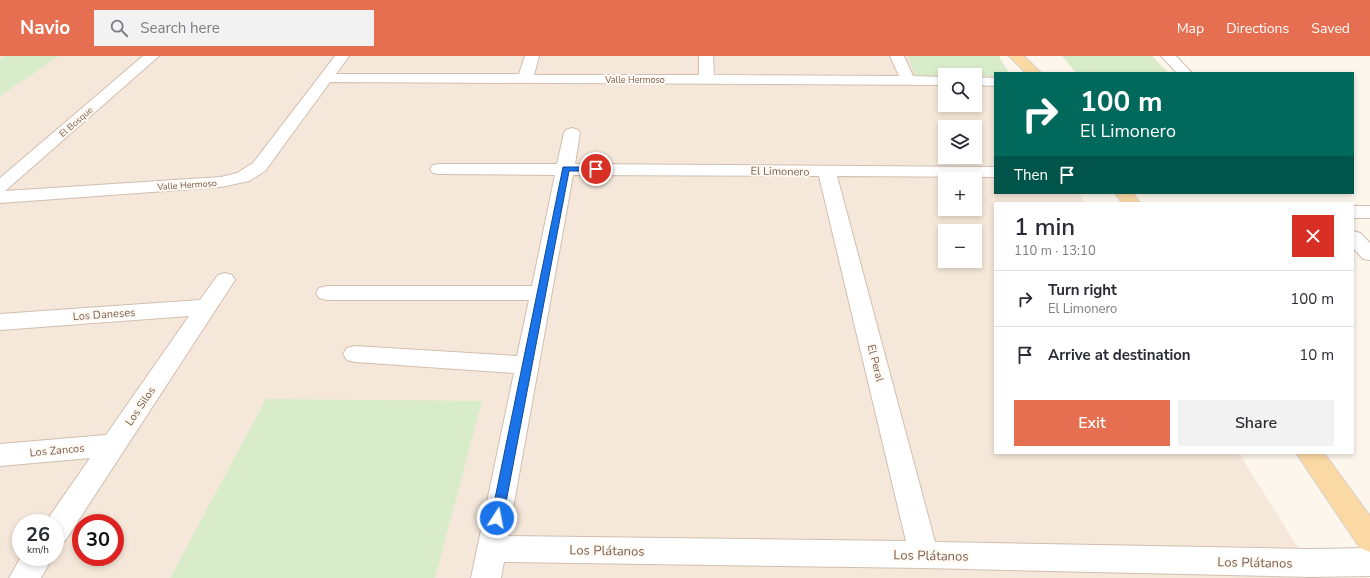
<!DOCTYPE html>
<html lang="en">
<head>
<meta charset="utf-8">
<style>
	:root { --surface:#fff; --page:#f2f2f3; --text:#2b2b33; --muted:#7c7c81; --line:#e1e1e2; --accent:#e76f51 }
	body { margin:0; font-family:"Nunito Sans",sans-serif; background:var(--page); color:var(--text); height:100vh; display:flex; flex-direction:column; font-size:15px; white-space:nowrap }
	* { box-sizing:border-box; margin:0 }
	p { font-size:13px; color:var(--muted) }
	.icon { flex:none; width:22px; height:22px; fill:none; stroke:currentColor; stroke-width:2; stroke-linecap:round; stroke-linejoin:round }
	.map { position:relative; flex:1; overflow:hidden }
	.side { position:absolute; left:994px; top:146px; width:360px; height:252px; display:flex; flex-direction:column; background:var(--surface); border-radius:0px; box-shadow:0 2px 6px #0003 }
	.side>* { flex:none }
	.top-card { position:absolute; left:994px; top:16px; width:360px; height:122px; border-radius:0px; box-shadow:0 2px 6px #0003; background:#00695c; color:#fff; overflow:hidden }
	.controls { position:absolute; left:938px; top:12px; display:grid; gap:8px }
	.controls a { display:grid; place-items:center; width:44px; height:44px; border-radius:0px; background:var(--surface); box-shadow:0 2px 6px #0003; font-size:20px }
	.speed { position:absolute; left:12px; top:458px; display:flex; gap:8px; font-size:20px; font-weight:700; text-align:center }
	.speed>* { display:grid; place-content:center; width:52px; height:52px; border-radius:50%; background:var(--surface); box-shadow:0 2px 6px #0003; line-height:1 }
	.speed small { font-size:10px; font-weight:400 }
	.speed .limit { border:6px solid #d22; background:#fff; color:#111 }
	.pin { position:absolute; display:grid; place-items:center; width:34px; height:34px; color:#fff; margin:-17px; border:2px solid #fff; border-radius:50%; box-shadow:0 1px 4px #0007 }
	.me { position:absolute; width:44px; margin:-22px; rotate:11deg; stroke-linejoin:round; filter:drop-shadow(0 0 3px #0008) }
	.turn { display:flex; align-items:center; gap:14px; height:84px; padding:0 20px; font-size:18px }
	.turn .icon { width:52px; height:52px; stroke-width:2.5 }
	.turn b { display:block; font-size:28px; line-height:34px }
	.then { display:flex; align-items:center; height:38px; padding:0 20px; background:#0003; gap:8px; font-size:15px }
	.round { display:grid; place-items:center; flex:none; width:42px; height:42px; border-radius:0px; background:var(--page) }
	.overview { display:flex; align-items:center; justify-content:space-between; height:68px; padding:0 20px }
	h1 { font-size:24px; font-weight:600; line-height:30px }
	.action { display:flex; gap:8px; margin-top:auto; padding:8px 20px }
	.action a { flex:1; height:46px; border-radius:0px; background:var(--accent); color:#fff; font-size:16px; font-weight:600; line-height:46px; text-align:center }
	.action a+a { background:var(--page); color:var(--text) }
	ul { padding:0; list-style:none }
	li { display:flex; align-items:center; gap:12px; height:56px; padding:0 20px; border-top:1px solid var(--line) }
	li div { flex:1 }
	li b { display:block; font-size:15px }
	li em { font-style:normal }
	header { display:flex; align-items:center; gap:24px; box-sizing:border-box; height:56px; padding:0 20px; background:var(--accent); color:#fff }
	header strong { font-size:19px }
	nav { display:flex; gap:22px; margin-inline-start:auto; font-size:14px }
	.search { width:280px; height:36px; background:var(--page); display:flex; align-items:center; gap:10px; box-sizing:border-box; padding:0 14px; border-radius:0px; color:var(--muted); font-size:15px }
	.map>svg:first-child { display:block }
</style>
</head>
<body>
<header>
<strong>Navio</strong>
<div class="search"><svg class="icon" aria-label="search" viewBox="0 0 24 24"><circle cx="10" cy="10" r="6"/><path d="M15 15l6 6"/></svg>Search here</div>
<nav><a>Map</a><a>Directions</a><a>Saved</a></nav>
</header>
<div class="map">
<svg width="1370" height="522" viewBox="0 0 1370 522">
	<rect width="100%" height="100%" fill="#fdf6ec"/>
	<path fill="#f5e8da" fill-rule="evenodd" d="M0 0H996L995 137H1079L1085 147H995V397H1239L1317 522H0ZM945 19H975V49H945ZM945 71H975V101H945ZM945 123H975V153H945ZM945 175H975V205H945ZM21 467H55V501H21ZM81 467H115V501H81Z"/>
	<g fill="#d8ecc9">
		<polygon points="5,0 59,0 0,40 0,3"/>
		<polygon points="908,0 999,0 1009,17 995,17 995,20 915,19"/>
		<polygon points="1062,0 1152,0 1168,17 1076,17"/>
		<polygon points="266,343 482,345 435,522 170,522"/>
	</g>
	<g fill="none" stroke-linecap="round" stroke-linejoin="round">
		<defs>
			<g id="minor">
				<polygon points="143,0 159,0 5,135 221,121 237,117 253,107 335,0 349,0 336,18 519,18 525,0 539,0 534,19 699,19 699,0 713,0 714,19 899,20 890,0 904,0 913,20 945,21 945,29 330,26 265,115 249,125 221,131 0,147 0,122"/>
				<polygon points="1161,0 1176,0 1192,17 1177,17"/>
				<polygon points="975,21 995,22 995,30 975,29"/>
				<path d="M572 72 578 74 580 77 575 108 995 111V121L837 120 935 486 1310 493 1370 492V520L1310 521 924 512 504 506 501 522H471L514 317 355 306 347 304 343 298 347 292 355 290 517 300 529 244H327L319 242 316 237 319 232 327 230H532L555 119 439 118 433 117 430 113 433 109 439 108H557L564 77 566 74ZM573 119 819 120 906 485 508 480Z"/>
				<rect x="1353" y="150" width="17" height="12"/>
				<polygon points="1353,175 1360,177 1370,187 1370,204 1363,203 1353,192"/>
				<polygon points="225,217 232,219 235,224 65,485 55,489 55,467 45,467 90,402 0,410 0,388 106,379 189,260 0,274 0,258 200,244 218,219"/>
				<polygon points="21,501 53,501 41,522 9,522"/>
			</g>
			<g id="major">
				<polygon points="1009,0 1024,0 1041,17 1026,17"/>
				<polygon points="1115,137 1133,137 1140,147 1122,147"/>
				<polygon points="1296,397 1324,397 1370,460 1370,496 1360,492"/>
			</g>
		</defs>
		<use href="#minor" stroke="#d1beb0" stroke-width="2"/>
		<use href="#major" stroke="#dad1cd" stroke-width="2"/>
		<use href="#minor" fill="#fff" fill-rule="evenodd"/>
		<use href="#major" fill="#fbd9a5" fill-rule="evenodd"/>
	</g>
	<polygon fill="#1a73e8" stroke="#114b97" points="563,111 596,111 600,113 596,115 569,115 503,462 501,466 497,467 493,466 491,462"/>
	<g text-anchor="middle" stroke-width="4" stroke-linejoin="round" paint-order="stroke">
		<g font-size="9" fill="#7a5c4d" stroke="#fffaf3">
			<text x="635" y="27">Valle Hermoso</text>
			<text transform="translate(76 66) rotate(-41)" y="3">El Bosque</text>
			<text transform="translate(187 129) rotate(-4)" y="3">Valle Hermoso</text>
		</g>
		<g font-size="11" fill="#7a5c4d" stroke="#fffaf3">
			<text transform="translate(780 115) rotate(1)" y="4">El Limonero</text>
			<text transform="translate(104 258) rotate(-4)" y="4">Los Daneses</text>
			<text transform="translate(876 307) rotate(76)" y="4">El Peral</text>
			<text transform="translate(140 350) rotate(-56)" y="4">Los Silos</text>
			<text transform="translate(57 394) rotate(-5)" y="4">Los Zancos</text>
		</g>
		<g font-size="13" fill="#7a5c4d" stroke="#fffaf3">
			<text transform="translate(607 494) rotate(1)" y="5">Los Plátanos</text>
			<text transform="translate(931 499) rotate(1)" y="5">Los Plátanos</text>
			<text transform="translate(1255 506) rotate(1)" y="5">Los Plátanos</text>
		</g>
	</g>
</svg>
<div class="controls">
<a><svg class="icon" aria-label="search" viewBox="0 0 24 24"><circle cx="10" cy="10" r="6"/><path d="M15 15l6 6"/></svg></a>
<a><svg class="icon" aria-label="layers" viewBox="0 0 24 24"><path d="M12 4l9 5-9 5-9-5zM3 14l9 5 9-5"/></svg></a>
<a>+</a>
<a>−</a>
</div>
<div class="speed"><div>26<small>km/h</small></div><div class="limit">30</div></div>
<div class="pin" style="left:596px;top:113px;background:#d93025"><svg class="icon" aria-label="arrive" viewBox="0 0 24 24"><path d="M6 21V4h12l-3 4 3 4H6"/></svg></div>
<svg class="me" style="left:497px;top:462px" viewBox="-20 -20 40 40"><circle r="17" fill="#1a73e8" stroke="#fff" stroke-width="3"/><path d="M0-11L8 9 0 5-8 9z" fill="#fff"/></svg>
<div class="top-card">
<div class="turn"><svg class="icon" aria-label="right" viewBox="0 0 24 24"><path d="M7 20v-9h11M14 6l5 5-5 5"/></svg><div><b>100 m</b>El Limonero</div></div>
<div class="then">Then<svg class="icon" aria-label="arrive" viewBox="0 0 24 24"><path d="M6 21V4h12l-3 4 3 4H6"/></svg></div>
</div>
<section class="side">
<div class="overview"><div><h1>1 min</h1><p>110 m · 13:10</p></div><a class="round" style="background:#d93025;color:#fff"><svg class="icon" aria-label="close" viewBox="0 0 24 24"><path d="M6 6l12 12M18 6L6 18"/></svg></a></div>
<ul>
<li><svg class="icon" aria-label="right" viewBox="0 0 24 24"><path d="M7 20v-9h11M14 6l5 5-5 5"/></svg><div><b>Turn right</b><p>El Limonero</p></div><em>100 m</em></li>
<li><svg class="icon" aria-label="arrive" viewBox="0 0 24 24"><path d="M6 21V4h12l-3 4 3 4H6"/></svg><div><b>Arrive at destination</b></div><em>10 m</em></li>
</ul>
<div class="action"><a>Exit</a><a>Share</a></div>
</section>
</div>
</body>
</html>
